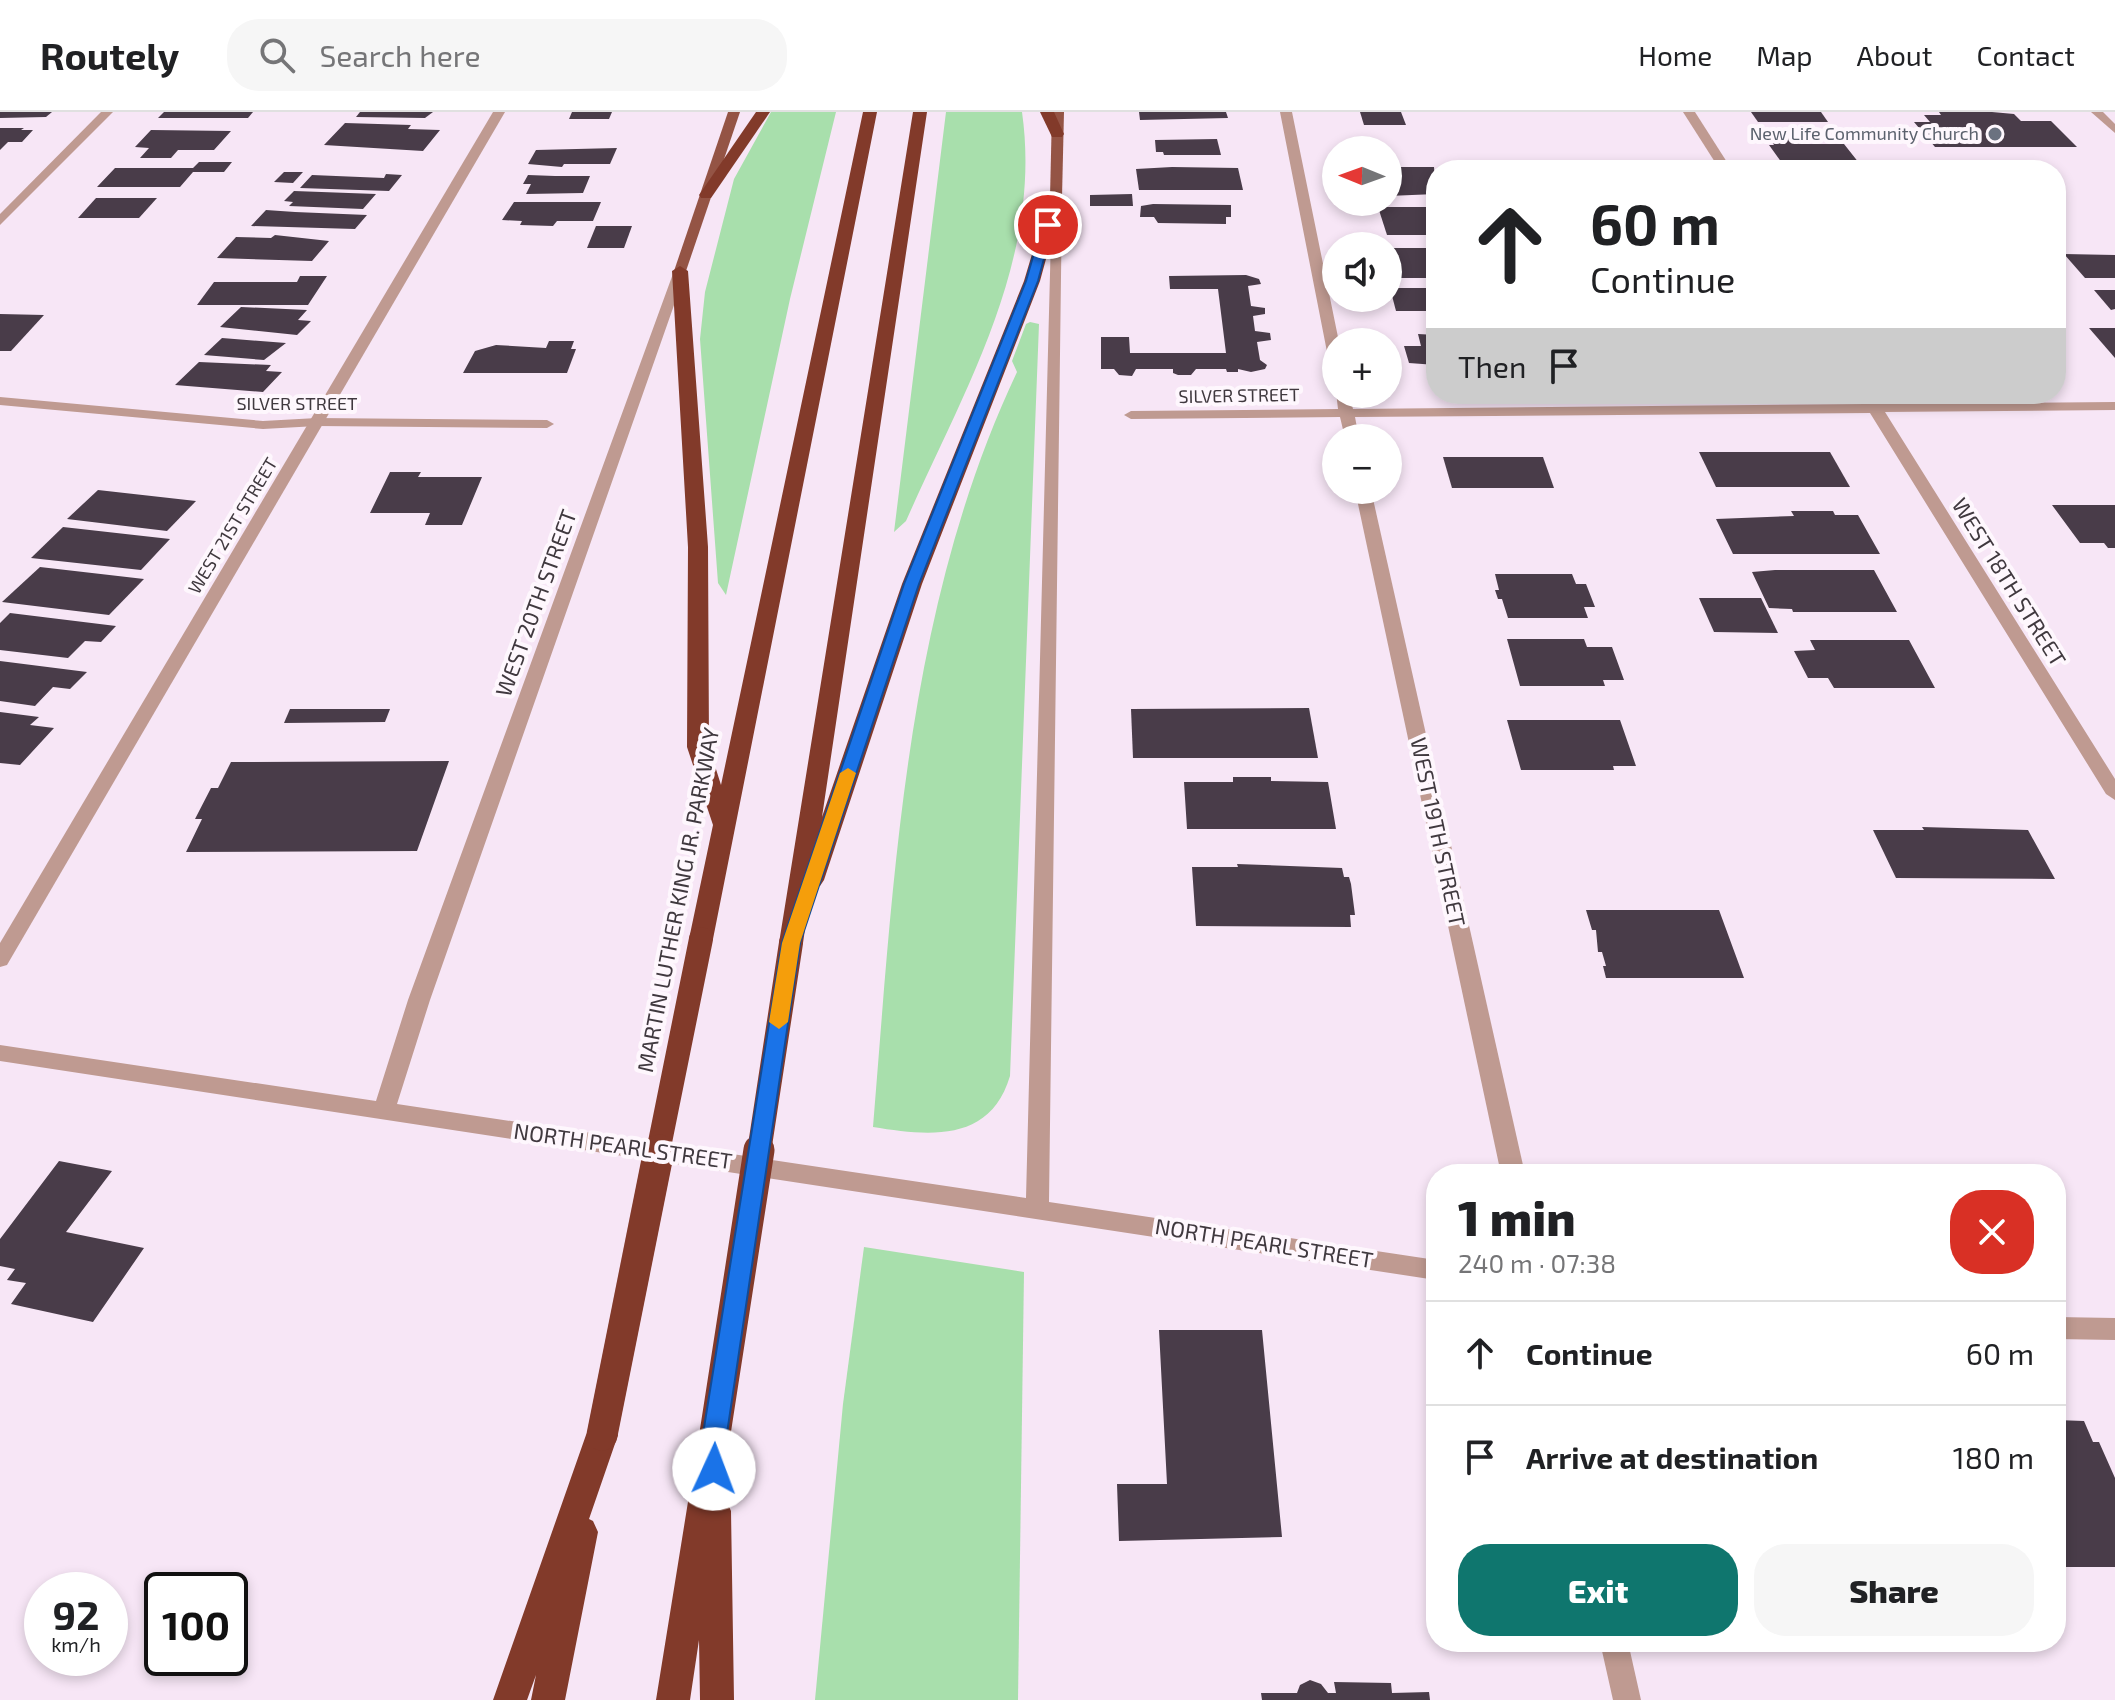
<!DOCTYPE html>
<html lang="en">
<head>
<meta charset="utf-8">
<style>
	:root { --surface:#fff; --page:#f6f6f6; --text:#202124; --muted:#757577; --line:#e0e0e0; --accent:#0f766e }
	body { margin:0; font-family:"Exo 2",sans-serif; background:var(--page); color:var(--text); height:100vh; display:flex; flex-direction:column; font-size:30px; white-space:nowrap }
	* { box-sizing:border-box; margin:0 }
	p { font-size:26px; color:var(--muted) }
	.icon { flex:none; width:44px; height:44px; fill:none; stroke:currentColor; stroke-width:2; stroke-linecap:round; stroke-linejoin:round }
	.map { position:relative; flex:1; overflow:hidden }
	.drawer { position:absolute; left:1426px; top:1052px; width:640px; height:488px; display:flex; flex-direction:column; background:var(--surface); border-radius:32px; box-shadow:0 4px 12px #0003 }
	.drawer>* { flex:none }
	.hud { position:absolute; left:1426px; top:48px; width:640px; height:244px; border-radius:32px; box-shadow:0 4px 12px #0003; background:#fff; color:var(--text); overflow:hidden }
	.needle { width:52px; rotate:271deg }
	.buttons { position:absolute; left:1322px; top:24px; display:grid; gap:16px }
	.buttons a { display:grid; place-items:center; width:80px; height:80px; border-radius:50%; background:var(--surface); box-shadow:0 4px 12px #0003; font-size:40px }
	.speed { position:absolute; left:24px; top:1460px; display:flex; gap:16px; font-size:40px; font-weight:700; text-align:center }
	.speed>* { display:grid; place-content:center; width:104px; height:104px; border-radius:50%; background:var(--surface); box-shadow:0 4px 12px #0003; line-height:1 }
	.speed small { font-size:20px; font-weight:400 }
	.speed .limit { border:4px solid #111; border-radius:12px; background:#fff; color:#111 }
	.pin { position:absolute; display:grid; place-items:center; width:68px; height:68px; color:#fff; margin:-34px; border:4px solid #fff; border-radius:50%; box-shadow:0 2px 8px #0007 }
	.me { position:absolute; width:88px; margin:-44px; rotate:2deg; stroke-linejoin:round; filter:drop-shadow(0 0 6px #0008) }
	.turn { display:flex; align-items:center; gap:28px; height:168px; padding:0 32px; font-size:36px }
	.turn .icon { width:104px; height:104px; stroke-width:2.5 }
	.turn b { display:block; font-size:56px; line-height:68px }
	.then { display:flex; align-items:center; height:76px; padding:0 32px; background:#0003; gap:16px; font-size:30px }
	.round { display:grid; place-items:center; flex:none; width:84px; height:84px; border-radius:32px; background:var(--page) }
	.head { display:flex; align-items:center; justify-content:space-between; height:136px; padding:0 32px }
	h1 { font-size:48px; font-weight:800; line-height:60px }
	.action { display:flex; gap:16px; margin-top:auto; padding:16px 32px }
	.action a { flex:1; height:92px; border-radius:32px; background:var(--accent); color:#fff; font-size:32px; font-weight:800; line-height:92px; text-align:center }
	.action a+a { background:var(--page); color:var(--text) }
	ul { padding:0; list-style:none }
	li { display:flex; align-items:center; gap:24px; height:104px; padding:0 32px; border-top:2px solid var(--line) }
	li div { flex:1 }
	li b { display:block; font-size:30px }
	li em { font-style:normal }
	header { display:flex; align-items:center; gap:48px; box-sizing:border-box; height:112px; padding:0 40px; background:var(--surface); border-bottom:2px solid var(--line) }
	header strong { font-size:38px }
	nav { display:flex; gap:44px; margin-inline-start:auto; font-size:28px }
	.search { width:560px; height:72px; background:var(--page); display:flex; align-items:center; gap:20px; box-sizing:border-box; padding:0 28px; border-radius:32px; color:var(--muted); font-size:30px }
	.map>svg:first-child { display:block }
</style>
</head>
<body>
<header>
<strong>Routely</strong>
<div class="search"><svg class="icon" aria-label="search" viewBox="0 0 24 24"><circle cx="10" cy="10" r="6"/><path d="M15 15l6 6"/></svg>Search here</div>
<nav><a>Home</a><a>Map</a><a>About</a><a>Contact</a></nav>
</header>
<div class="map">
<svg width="2115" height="1588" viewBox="0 0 2115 1588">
	<rect width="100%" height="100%" fill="#f7e6f6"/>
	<g fill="#a8dfac">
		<polygon points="771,0 836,0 790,187 726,483 718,471 700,227 705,180 734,67"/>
		<path d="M946 0H1022C1043 148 964 278 906 409L894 420Z"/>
		<path d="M1030 210 1039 212 1010 964C990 1031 929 1024 873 1015 894 760 906 495 1017 260L1012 249 1026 212Z"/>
		<polygon points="864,1135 1024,1160 1018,1588 815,1588 843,1292"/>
	</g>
	<g fill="#493c49">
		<polygon points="0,0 52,0 46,5 0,6"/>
		<polygon points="164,0 253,0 248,6 158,6"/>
		<polygon points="360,0 433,0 425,6 356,5"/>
		<polygon points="572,0 612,0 609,7 569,7"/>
		<polygon points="1139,0 1226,0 1228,6 1140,8"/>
		<polygon points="1360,0 1401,0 1406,13 1364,13"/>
		<polygon points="1751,0 1821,0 1828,10 1758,10"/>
		<polygon points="1939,0 1992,0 2014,2 2021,9 2051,9 2077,35 1935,35 1914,10 1930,10 1924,3 1941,3"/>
		<polygon points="345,11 411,13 408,17 440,18 423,39 324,33"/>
		<polygon points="0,16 24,16 21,18 33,18 22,30 8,30 0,38"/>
		<polygon points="151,18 231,19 214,38 178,38 171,46 140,46 149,36 135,35"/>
		<polygon points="1769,25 1798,25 1803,32 1844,32 1859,51 1782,51 1769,33 1774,33"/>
		<polygon points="1217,27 1221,43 1164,43 1163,40 1156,40 1155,28"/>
		<polygon points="617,36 610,52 564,52 562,55 528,52 536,38"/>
		<polygon points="199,50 232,50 224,60 193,60 180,75 97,75 115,56 193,56"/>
		<polygon points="1388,52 1398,52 1400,55 1434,55 1436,82 1388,84"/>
		<polygon points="1172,55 1238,56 1243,78 1139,78 1136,57"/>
		<polygon points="284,60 303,60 293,71 274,70"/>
		<polygon points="386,62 402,63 389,79 300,76 312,63 384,66"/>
		<polygon points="528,63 555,64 590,64 583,81 526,82 531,72 523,72"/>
		<polygon points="294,79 376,82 363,97 289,94 293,90 284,89"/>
		<polygon points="1132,82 1133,94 1090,94 1090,83"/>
		<polygon points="96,86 157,86 139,106 78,106"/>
		<polygon points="514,90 601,90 593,109 557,109 553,114 520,113 522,109 502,108"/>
		<polygon points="1153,92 1231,93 1231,105 1226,105 1226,112 1158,111 1154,105 1140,105 1141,94"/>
		<polygon points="1378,95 1436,95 1436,123 1387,123"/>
		<polygon points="266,98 295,100 367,103 355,117 251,114"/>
		<polygon points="596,114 632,114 624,136 587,136"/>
		<polygon points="275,123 329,129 312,149 217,146 236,125 271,126"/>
		<polygon points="1393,136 1436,136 1436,166 1401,166"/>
		<polygon points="2064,142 2115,143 2115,166 2085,166"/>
		<polygon points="1246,163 1259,167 1261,172 1248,174 1251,194 1265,196 1265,202 1253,204 1255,219 1270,221 1271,228 1257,230 1260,248 1267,253 1265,257 1251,260 1238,257 1238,260 1227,260 1226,257 1196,257 1191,263 1178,263 1173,261 1173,257 1136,257 1132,264 1119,263 1114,257 1101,257 1101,225 1129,225 1130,241 1226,241 1218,177 1170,177 1169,164"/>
		<polygon points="300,164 327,164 308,193 197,193 214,170 297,170"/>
		<polygon points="1390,176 1436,176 1436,199 1396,199"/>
		<polygon points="2094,178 2115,178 2115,197 2111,198"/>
		<polygon points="241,195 307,198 298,208 311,209 297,223 220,215"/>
		<polygon points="0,202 44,203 11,239 0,239"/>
		<polygon points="2089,216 2115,216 2115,246"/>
		<polygon points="1418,222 1436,223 1436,253 1409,251 1404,234 1421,234"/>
		<polygon points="222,226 286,231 264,248 204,243"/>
		<polygon points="549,229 574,229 571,237 576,237 567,261 463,261 475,239 496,233 546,236"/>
		<polygon points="199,250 271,253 266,259 282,260 263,280 175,273"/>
		<polygon points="1699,340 1830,340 1850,375 1716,375"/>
		<polygon points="1443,345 1543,345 1554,376 1452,376"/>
		<polygon points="390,360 421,360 418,365 482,365 462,413 425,413 430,401 370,401"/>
		<polygon points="98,378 196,389 167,419 67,407"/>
		<polygon points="2052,393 2115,393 2115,436 2108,436 2104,431 2080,431"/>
		<polygon points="1791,399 1833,399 1835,403 1858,403 1880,442 1733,442 1716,407 1794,404"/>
		<polygon points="63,415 170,427 141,458 31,446"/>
		<polygon points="40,455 144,467 109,503 2,490"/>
		<polygon points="1775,458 1874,458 1897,500 1793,500 1792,497 1769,496 1752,460"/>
		<polygon points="1495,462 1572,462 1576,472 1586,472 1595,495 1584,495 1588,506 1508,506 1502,487 1498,487 1495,478 1499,478"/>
		<polygon points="1699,486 1761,486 1778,521 1714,520"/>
		<polygon points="10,501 116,514 101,530 85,529 68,546 0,538 0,511"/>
		<polygon points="1507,527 1584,527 1587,535 1612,535 1624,568 1603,568 1605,574 1520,574"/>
		<polygon points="1810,528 1909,528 1935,576 1834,576 1828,566 1808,566 1794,539 1815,538"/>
		<polygon points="0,549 87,560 70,577 53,575 35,594 0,589"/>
		<polygon points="1309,596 1318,646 1133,646 1131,597"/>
		<polygon points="290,597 390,597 385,610 284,611"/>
		<polygon points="0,600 39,605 30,613 54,616 20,653 0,651"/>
		<polygon points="1507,608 1620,608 1636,654 1613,654 1614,658 1521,658"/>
		<polygon points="449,649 417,739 186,740 202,707 195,707 211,676 218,676 231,650"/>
		<polygon points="1233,665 1271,665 1271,669 1328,670 1336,717 1187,717 1184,670 1233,670"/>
		<polygon points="1922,715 2028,718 2055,767 1896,766 1873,718 1924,718"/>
		<polygon points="1237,752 1342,756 1344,765 1349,765 1351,772 1355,803 1350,803 1351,815 1196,814 1192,755 1238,755"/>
		<polygon points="1586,798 1719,798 1744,866 1606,866 1603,854 1606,854 1602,840 1598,840 1596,818 1592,818"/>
		<polygon points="59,1049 112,1059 66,1120 144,1136 93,1210 11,1192 26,1171 7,1168 15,1157 0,1154 0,1127"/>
		<polygon points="1159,1218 1262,1218 1282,1425 1119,1429 1117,1372 1167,1372"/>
		<polygon points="2056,1308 2084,1309 2093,1330 2099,1330 2115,1366 2115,1455 2056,1455"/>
		<polygon points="1310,1568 1321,1572 1328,1581 1336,1581 1334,1570 1391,1571 1392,1581 1429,1580 1430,1588 1262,1588 1261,1581 1297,1581 1300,1573"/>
	</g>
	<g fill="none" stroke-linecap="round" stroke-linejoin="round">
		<g fill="#bf9a91" fill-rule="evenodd">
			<polygon points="101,0 113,0 0,113 0,102"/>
			<polygon points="1280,0 1292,0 1339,230 1336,230 1336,254 1329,250"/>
			<polygon points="1683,0 1695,0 1732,58 1720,58"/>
			<polygon points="2091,0 2103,0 2115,12 2115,21"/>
			<polygon points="1336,280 1349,282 1353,297 1865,292 1859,282 1873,282 1879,292 2115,290 2115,298 1885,300 2115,667 2115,688 2106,682 1870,301 1355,305 1359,326 1345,326 1340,305 1131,307 1124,303 1131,299 1338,297"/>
			<polygon points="0,285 263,309 317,306 547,308 554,312 547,316 317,314 263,317 0,293"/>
			<polygon points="1355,378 1371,378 1525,1062 1501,1062"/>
			<polygon points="1600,1530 1628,1530 1641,1588 1613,1588"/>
		</g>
		<g fill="#bf9a91" fill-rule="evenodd">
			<polygon points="493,0 505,0 7,853 0,855 0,831"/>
			<polygon points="1052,85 1062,88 1049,1090 1436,1148 1436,1168 0,949 0,933 376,989 408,888 674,159 680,155 686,159 430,888 397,992 1026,1086"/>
			<polygon points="2056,1205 2115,1206 2115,1228 2056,1227"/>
		</g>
		<g fill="#945445" fill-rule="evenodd">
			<polygon points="728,0 740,0 686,159 675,162 674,159"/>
			<polygon points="1052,0 1064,0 1062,85 1056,89 1050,85"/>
		</g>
		<g fill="#823a2a" fill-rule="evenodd">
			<polygon points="756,0 770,0 711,86 701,86 699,83"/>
			<polygon points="863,0 877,0 713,827 710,833 701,836 692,833 689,827 713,713 687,635 688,435 672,159 680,154 688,159 708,435 709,635 721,673"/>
			<polygon points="913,0 927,0 822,705 902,472 1024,169 1049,85 1056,81 1063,85 1040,169 922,472 824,768 820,774 811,776 803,831 800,837 791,840 782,837 779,831"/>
			<polygon points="1040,0 1054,0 1064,22 1062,25 1052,25"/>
			<polygon points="602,1309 613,1313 618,1323 589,1407 593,1409 598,1420 565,1588 531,1588 536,1563 527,1588 493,1588 586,1323 591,1313"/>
			<polygon points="714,1314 725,1318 730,1328 721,1386 726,1388 731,1399 734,1588 700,1588 699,1528 690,1588 656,1588 698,1328 703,1318"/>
		</g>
		<g stroke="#823a2a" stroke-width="24">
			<polyline points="658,1040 701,827"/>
			<polyline points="759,1040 791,831"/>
		</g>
		<g stroke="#823a2a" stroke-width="31">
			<polyline points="602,1323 659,1038"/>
			<polyline points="714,1328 759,1038"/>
		</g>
	</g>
	<polygon fill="#1a73e8" stroke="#114b97" stroke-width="2" points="1048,110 1053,113 1038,169 919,472 800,831 726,1328 726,1357 722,1365 714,1368 706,1365 702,1357 702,1328 782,831 904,472 1026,169 1042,113"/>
	<polygon fill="#f59e0b" points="848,656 856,661 800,831 788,910 779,917 769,910 782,831 840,661"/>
	<circle fill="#6b7280" stroke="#fef7fd" stroke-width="3" cx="1995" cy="22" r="8"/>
	<g text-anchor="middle" stroke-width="8" stroke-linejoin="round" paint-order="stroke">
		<g font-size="18" fill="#5b616d" stroke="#fef7fd" text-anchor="end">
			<text x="1979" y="28">New Life Community Church</text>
		</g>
		<g font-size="18" fill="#40393f" stroke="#fef7fd">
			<text transform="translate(1239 284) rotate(-1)" y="6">SILVER STREET</text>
			<text x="297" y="298">SILVER STREET</text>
			<text transform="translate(233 414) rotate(-59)" y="6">WEST 21ST STREET</text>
		</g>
		<g font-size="22" fill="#40393f" stroke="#fef7fd">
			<text transform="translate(2009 470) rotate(58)" y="8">WEST 18TH STREET</text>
			<text transform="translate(536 491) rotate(-70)" y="8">WEST 20TH STREET</text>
			<text transform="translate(1438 720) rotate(78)" y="8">WEST 19TH STREET</text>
			<text transform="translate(678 788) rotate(-79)" y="8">MARTIN LUTHER KING JR. PARKWAY</text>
			<text transform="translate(623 1034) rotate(8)" y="8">NORTH PEARL STREET</text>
			<text transform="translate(1264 1131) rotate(9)" y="8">NORTH PEARL STREET</text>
		</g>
	</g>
</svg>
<div class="buttons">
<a><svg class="needle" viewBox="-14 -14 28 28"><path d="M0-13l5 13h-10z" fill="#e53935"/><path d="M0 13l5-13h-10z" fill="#757577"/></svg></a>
<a><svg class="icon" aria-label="sound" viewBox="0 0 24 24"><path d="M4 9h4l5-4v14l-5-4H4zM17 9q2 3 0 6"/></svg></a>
<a>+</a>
<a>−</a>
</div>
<div class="speed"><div>92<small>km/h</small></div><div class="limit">100</div></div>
<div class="pin" style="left:1048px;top:113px;background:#d93025"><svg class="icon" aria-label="arrive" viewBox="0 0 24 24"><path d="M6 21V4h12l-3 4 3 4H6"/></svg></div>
<svg class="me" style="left:714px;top:1357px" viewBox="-20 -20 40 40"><circle r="19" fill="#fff"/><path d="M0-13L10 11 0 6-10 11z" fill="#1a73e8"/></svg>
<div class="hud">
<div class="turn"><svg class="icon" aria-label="ahead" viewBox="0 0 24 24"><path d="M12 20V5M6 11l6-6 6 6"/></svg><div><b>60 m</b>Continue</div></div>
<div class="then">Then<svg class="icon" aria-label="arrive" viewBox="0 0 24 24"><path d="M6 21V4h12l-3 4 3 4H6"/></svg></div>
</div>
<section class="drawer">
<div class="head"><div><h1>1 min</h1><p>240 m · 07:38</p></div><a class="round" style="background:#d93025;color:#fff"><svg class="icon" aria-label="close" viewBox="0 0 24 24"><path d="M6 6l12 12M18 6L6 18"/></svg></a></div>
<ul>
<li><svg class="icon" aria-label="ahead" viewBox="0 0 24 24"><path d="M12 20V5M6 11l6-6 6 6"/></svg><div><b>Continue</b></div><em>60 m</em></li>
<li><svg class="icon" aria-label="arrive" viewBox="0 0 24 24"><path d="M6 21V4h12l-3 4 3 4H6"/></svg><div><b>Arrive at destination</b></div><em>180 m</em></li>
</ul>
<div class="action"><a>Exit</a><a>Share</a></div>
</section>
</div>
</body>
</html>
